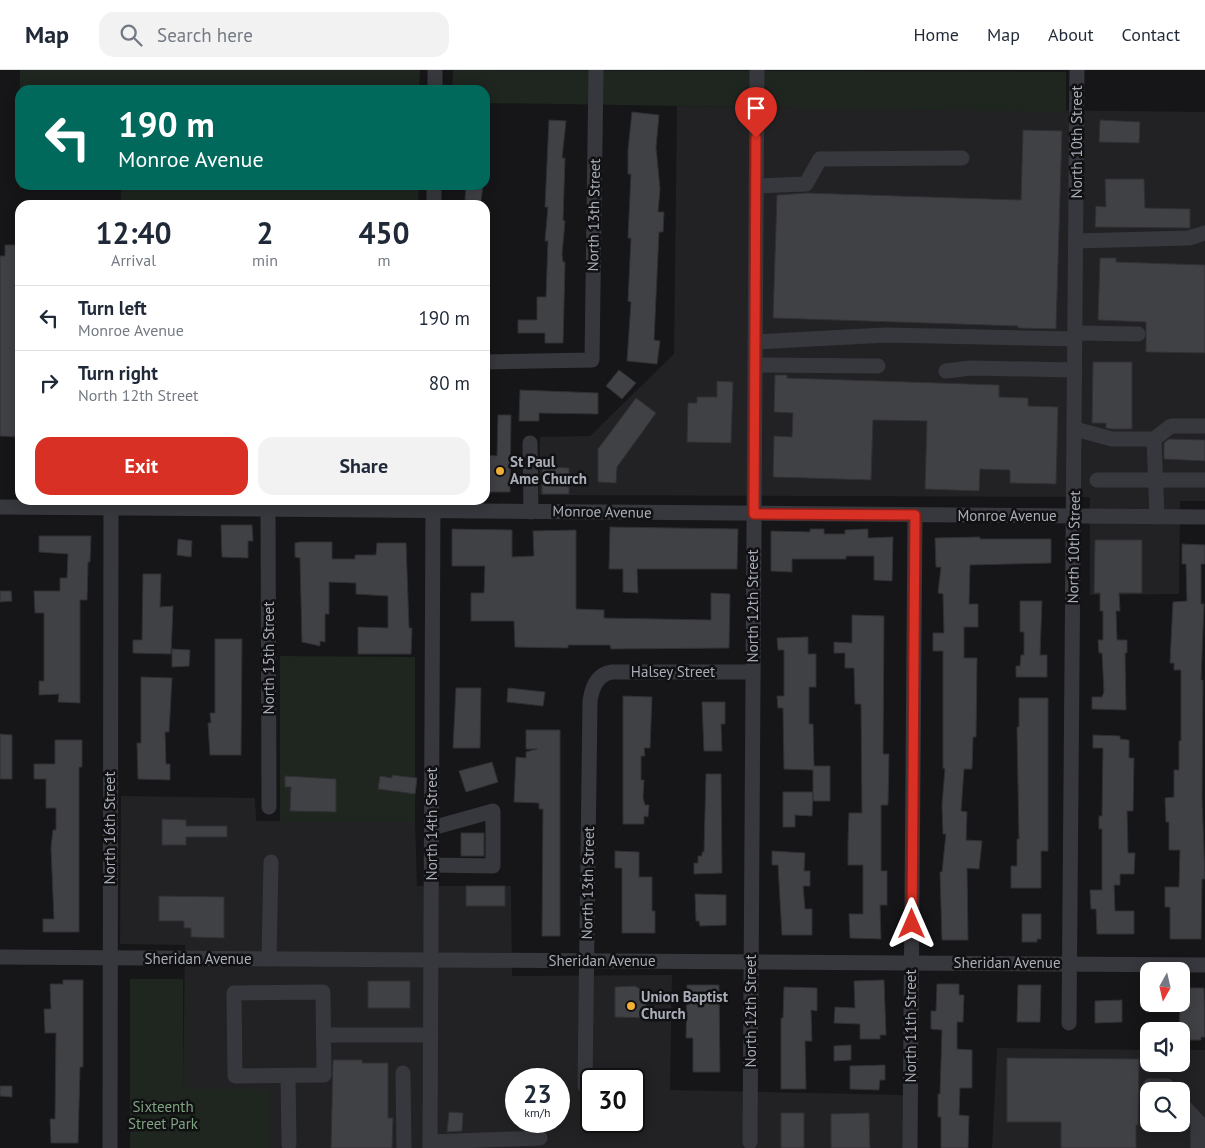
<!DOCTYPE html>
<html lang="en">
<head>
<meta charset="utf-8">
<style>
	:root { --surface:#fff; --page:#f2f2f3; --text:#1f2937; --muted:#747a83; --line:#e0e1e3; --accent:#d93025 }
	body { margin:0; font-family:"PT Sans",sans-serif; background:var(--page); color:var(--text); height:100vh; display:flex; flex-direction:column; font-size:19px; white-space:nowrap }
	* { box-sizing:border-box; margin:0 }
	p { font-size:16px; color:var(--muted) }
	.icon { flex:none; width:28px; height:28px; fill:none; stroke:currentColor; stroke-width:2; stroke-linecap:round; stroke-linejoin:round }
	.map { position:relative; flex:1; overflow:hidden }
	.details { position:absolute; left:15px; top:130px; width:475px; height:305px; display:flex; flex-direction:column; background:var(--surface); border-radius:15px; box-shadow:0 2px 12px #0003 }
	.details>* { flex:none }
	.top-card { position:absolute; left:15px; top:15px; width:475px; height:105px; border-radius:15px; box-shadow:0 2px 12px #0003; background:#00695c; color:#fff; overflow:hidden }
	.needle { width:32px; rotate:188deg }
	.fabs { position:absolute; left:1140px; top:892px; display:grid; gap:10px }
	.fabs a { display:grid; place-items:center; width:50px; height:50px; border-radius:10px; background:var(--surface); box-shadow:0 2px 12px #0003; font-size:25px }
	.speed { position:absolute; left:505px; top:998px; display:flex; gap:10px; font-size:25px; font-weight:700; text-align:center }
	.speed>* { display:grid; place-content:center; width:65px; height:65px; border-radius:50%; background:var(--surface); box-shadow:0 2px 12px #0003; line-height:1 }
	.speed small { font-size:12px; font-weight:400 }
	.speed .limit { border:2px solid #111; border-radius:8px; background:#fff; color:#111 }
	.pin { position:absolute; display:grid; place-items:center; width:42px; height:42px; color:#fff; margin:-51px -21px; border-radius:50% 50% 50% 0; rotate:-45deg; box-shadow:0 0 5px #0007 }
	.pin .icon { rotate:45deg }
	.me { position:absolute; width:55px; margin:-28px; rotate:0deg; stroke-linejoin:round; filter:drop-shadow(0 0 4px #0008) }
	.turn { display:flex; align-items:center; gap:18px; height:105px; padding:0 20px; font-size:22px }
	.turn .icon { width:65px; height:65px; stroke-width:2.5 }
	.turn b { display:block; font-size:35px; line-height:42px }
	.eta { display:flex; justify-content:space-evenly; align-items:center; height:85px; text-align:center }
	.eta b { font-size:30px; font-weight:800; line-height:35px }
	.button { display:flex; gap:10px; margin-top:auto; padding:10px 20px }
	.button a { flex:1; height:58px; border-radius:15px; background:var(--accent); color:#fff; font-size:20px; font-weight:800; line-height:58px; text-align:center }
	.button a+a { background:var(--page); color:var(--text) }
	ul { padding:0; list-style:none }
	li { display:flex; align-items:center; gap:15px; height:65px; padding:0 20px; border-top:1px solid var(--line) }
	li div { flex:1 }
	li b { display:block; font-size:19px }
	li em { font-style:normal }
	header { display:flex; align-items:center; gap:30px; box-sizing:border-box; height:70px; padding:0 25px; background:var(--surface); border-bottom:1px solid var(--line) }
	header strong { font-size:24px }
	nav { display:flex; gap:28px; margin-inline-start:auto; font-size:18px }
	.search { width:350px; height:45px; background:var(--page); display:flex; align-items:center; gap:12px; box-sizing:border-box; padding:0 18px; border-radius:15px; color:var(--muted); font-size:19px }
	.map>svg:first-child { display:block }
</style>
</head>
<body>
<header>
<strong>Map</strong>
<div class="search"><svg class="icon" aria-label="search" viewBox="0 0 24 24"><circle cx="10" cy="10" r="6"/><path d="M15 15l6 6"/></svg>Search here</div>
<nav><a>Home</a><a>Map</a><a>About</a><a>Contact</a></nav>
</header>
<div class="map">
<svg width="1205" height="1078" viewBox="0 0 1205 1078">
	<rect width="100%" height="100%" fill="#161618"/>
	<g fill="#222225" fill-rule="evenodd">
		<polygon points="677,36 1205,42 1205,431 1180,431 1179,524 1090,525 1090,427 539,425 540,367 590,366 674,284"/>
		<path d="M121 726 255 728 256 751 415 752 417 816H511L512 906 672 905 670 1020 905 1025 906 1078H269L268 1019H183L185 875 120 874ZM516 1009H559V1051H516ZM591 1009H634V1051H591Z"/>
		<path d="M997 978 1149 980V994H1181V980H1205V1078H992ZM1149 1021H1181V1054H1149Z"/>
	</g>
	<g fill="#1e261f">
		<polygon points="20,0 420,0 419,20 20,20 20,115 419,115 418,135 121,135 121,118 19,118"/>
		<polygon points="453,0 1066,2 1066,42 485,33 485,20 452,20"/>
		<polygon points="280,586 415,587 415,752 280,752"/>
		<polygon points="130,909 183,909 183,1019 269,1019 269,1078 130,1078"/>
	</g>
	<g fill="#404145" stroke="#303034">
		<polygon points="632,42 659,45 656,77 660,119 658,142 664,142 663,162 659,162 654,270 660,271 657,294 627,291 631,232 628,231 631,168 628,168 631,104 628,104 628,80"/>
		<polygon points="549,50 566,51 562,88 565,88 563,150 565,151 562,184 563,192 565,192 563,273 545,273 545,263 518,263 518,250 537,250 537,227 546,227 548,171 545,171 548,137 545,137"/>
		<polygon points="1100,50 1140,52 1139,73 1099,72"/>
		<polygon points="1023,60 1062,61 1056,259 1018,258 1018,256 773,248 777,125 807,123 1021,130"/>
		<polygon points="1105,109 1144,109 1145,138 1190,139 1190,158 1095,157 1096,136 1106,137"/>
		<polygon points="466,115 483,115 481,131 465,130"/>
		<polygon points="5,175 20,175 20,367 0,366 0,186 5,186"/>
		<polygon points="1100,188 1116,188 1116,192 1205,195 1205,283 1146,282 1146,252 1098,250"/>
		<polygon points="1093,292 1132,292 1132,359 1111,359 1106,358 1106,353 1092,353"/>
		<polygon points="619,300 636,313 622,329 606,316"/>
		<polygon points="775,305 787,305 787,308 999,315 999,327 1028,328 1028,336 1058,337 1056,414 1010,413 1010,400 980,399 979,421 925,419 927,351 873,350 871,410 773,407 774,366 792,367 793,343 774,342"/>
		<polygon points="717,311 733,312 731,373 687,372 688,333 697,333 697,327 717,327"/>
		<polygon points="520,320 598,323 598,344 539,343 539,351 519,351"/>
		<polygon points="636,328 656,343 617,397 616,413 598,412 598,379"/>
		<polygon points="498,345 511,345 510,422 485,422 485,385 497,386"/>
		<polygon points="1169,369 1205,370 1205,391 1164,389 1164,373"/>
		<polygon points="542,397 569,398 569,424 542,424"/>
		<polygon points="221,455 252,455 253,471 248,471 248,488 222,487"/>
		<polygon points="610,457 738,459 737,499 637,499 638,523 623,522 623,499 609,499"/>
		<polygon points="452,459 512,460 512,487 534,486 533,461 576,460 576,539 604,540 604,548 711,550 711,523 730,524 729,578 611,579 610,575 568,575 568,578 515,577 514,551 471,551 471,523 484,523 485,496 452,496"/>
		<polygon points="810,459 824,459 824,464 845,464 845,460 868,459 868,468 893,467 892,511 874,510 874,486 846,486 846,489 792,489 792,502 771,501 771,461 810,462"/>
		<polygon points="39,466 91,466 90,492 88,492 87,530 80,530 80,633 58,632 59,624 39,625 39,611 44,611 44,543 35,543 34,521 60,521 60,508 67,508 68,484 39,482"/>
		<polygon points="980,467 980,469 1051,469 1051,493 970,495 969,534 978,534 978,557 964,557 964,588 977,588 976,667 973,667 972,699 964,699 961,741 967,742 966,770 982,771 979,799 967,798 968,870 942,870 940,802 942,802 946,764 943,764 942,735 945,699 943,698 943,581 933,581 933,563 944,563 943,524 938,523 941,497 936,497 935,468"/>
		<polygon points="178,469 192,471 191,487 177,485"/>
		<polygon points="1095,470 1142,470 1142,523 1119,523 1120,541 1116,541 1117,570 1127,570 1127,583 1125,583 1126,640 1092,639 1092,627 1102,627 1104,622 1102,583 1099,583 1098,570 1103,570 1103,541 1100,541 1100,523 1094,523"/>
		<polygon points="300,472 332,472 332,489 355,489 355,485 376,485 377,473 406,473 409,558 412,558 411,584 358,584 358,557 388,558 388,526 356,524 356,513 329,512 329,544 325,544 325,572 320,571 320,576 302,572 300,488 295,487 295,473"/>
		<polygon points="1182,474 1205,475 1205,494 1201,494 1201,534 1204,534 1201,610 1203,610 1202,727 1205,809 1202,809 1201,869 1170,869 1170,837 1165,837 1165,817 1179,817 1180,780 1169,780 1169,752 1166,752 1165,728 1174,727 1174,700 1179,700 1179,671 1181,671 1181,600 1174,600 1174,593 1170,593 1173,532 1187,531 1186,494 1182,494"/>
		<polygon points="143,504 161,504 160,537 173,536 171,584 133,583 133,570 142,570"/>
		<polygon points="0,521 11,521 12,531 0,532"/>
		<polygon points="1020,531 1042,531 1040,585 1047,585 1047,607 1016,607 1016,596 1020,596 1021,585 1024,585 1024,562 1020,562"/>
		<polygon points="852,545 884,546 883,684 889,684 888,735 881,735 881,801 887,801 887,835 880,835 881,869 850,868 849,844 863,844 863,795 848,795 848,772 849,743 862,743 861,634 855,634 854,598 845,598 845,583 834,583 834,572 852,573"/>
		<polygon points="808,567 808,584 816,584 816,617 809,617 809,654 813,654 814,696 830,696 830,731 813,731 813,700 784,699 783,638 778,638 777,626 784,626 784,580 778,580 777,568"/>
		<polygon points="215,569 242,569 241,685 210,685 208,653 211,653 210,643 215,643"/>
		<polygon points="172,579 190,580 189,596 172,597"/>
		<polygon points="141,607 172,608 169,662 165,662 166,694 170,694 170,710 138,709 137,673 141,673"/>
		<polygon points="456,618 481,618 480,678 453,678"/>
		<polygon points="508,618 545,622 543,636 507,632"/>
		<polygon points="623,626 652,627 650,678 644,678 645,686 641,686 641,710 644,710 643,728 645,735 649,735 648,747 644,746 644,754 623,754"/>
		<polygon points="1019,628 1048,628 1048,781 1041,781 1041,818 1011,818 1011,796 1017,796 1017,769 1019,769 1017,657 1019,657"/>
		<polygon points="702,632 725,632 725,654 721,654 722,681 704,681"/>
		<polygon points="526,660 560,660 560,866 542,866 543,739 539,739 539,733 514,732 516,687 526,688 526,682 537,679 526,679"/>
		<polygon points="0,664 12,665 12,709 0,709"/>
		<polygon points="1093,665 1120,666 1120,669 1129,670 1129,688 1134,688 1133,741 1127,741 1128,783 1135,783 1134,804 1120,804 1120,815 1114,815 1115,841 1134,841 1134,864 1097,864 1096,839 1091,839 1090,820 1102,820 1102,759 1099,759 1099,746 1102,746 1103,678 1093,678"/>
		<polygon points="55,670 82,670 82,697 79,697 79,862 43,862 43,849 54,849 51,778 53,760 56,760 56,738 46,738 46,709 34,709 34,694 55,694"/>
		<polygon points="492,692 498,712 466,722 459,701"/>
		<polygon points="706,704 721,704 722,803 694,804 694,793 698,793 698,786 702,786 702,782 704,782"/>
		<polygon points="392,705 417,708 415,724 378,719 380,706 392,708"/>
		<polygon points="285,706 336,709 336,742 290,741 291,717 285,717"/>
		<polygon points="783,722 813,722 812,746 795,745 795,757 783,757"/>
		<polygon points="162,749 186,750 186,756 227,756 227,767 186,767 186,775 162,775"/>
		<rect x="461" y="763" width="23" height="23"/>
		<polygon points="615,781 639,782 639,807 652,807 652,841 655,841 655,863 622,863 622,798 615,798"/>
		<polygon points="772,781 805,783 804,801 810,801 810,816 803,816 805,839 812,839 812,865 782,865 778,795 772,795"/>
		<rect x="466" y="816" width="39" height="20"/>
		<polygon points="695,824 726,825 726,855 700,856 699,851 696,851"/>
		<polygon points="159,826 224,827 224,868 191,867 191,858 184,858 184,851 159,851"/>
		<polygon points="1022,844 1041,844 1041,869 1037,869 1037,872 1022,872"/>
		<polygon points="63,910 83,910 83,997 80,997 78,1073 51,1073 50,1049 55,1049 56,963 45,963 44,939 51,939 50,914 63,914"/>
		<polygon points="884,910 886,965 880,965 880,969 860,969 860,954 834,953 835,937 855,938 854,911"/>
		<rect x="368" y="911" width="42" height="27"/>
		<polygon points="937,914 959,914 959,925 964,925 963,952 957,952 957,979 972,980 972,1018 960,1018 959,1045 969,1046 968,1078 941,1078 941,1047 938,1047 938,1024 940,1024 942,960 931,959 931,941 936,941"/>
		<polygon points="687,915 719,915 720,1002 693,1002 693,968 686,968"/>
		<polygon points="1018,915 1041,915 1040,952 1017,952"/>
		<polygon points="635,916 647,924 647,948 615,947 615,917"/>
		<polygon points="784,917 817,918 817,941 811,940 812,971 805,971 806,1019 781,1019 781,948 783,948"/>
		<polygon points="1181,918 1204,918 1205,967 1201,967 1201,970 1183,970 1183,964 1179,961"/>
		<polygon points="1122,930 1122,952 1095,953 1095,931"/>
		<polygon points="851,975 851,990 834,991 834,976"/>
		<polygon points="1007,988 1139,989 1138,1055 1136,1055 1136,1078 1061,1078 1061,1052 1007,1052"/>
		<polygon points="333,990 362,990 362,993 388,993 388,1048 393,1048 392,1078 331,1078"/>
		<polygon points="885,995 885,1010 880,1010 879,1020 850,1019 850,996"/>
		<polygon points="0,1016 12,1016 12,1027 0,1026"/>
		<polygon points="449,1042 463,1043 462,1061 447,1062"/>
		<rect x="781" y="1043" width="23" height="35"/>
		<polygon points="869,1043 870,1078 831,1078 831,1044"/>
	</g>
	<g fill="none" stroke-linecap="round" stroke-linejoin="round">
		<g stroke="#37383d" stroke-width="15">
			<polyline points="435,20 435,0"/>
			<polyline points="756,116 806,114 820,89 962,88"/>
			<polyline points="434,135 434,115"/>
			<polyline points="1076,171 1189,168 1205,163"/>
			<polyline points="1076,263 1138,264"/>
			<polyline points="755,272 886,265 1075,269"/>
			<polyline points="485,292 592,290 596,0"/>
			<polyline points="755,295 878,296"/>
			<polyline points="946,301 971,298 1075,300"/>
			<polyline points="1075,359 1112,369 1154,369 1171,356 1205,356"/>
			<polyline points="1154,369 1157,447"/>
			<polyline points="530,373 531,442"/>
			<polyline points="1097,410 1205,410"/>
			<polyline points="0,437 1205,447"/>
			<polyline points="268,440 269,737"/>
			<polyline points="432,795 493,796 493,741 432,758"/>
			<polyline points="0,887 1205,895"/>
			<polyline points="269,889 271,792"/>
			<polygon points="323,922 324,1005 235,1006 234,923"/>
			<polyline points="1069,953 1077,0"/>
			<polyline points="324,965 431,965"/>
			<polyline points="403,1003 404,1078"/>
			<polyline points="288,1006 289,1074"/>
			<path d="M585 1016 590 631C592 617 597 604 612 602H753"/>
			<polyline points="1150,1016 1167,1016 1171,1021"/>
			<polyline points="1181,1033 1205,1059"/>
			<polyline points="430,1072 540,1068"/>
			<polyline points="750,1072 757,0"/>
			<polyline points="110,1078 111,438"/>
			<polyline points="430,1078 433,430"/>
			<polyline points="910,1078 915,445"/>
			<polyline points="1198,1078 1198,1053"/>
		</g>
	</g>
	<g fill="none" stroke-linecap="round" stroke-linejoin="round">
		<defs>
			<polyline id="route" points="756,68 754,444 915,445 912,854"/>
		</defs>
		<use href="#route" stroke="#8d1f18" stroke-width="12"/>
		<use href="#route" stroke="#d93025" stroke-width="9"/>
	</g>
	<g fill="#f2b134" stroke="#111113" stroke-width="2">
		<circle cx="500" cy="401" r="5"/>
		<circle cx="631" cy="936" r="5"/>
	</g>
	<g text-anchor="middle" stroke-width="5" stroke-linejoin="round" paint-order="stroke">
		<g font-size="15" fill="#a8adb8" stroke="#111113">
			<text transform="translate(1077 72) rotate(-90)" y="5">North 10th Street</text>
			<text transform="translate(594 145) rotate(-89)" y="5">North 13th Street</text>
			<text transform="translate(602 442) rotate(1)" y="5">Monroe Avenue</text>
			<text x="1007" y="451">Monroe Avenue</text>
			<text transform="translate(1074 477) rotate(-89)" y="5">North 10th Street</text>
			<text transform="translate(753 536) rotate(-90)" y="5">North 12th Street</text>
			<text transform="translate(269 588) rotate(-90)" y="5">North 15th Street</text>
			<text x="673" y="607">Halsey Street</text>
			<text transform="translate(432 754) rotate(-90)" y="5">North 14th Street</text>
			<text transform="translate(110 758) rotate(-90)" y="5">North 16th Street</text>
			<text transform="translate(588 813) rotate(-89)" y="5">North 13th Street</text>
			<text x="198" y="894">Sheridan Avenue</text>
			<text x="602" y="896">Sheridan Avenue</text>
			<text x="1007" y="898">Sheridan Avenue</text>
			<text transform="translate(751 941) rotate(-90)" y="5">North 12th Street</text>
			<text transform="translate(911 956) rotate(-90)" y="5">North 11th Street</text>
		</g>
		<g font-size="15" font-weight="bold" fill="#a8adb8" stroke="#111113" text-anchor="start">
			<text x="510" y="397">St Paul<tspan x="510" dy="17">Ame Church</tspan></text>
			<text x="641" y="932">Union Baptist<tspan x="641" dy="17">Church</tspan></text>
		</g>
		<g font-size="15" fill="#7fa381" stroke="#111113">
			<text x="163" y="1042">Sixteenth<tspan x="163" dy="17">Street Park</tspan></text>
		</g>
	</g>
</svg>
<div class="fabs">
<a><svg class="needle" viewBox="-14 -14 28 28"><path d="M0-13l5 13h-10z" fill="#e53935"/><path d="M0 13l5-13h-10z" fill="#747a83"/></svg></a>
<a><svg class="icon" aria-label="sound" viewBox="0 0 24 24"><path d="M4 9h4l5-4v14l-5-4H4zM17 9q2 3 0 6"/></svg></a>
<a><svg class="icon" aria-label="search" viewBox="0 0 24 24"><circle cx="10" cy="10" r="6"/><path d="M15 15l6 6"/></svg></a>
</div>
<div class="speed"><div>23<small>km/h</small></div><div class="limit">30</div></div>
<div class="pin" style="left:756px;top:68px;background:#d93025"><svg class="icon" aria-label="arrive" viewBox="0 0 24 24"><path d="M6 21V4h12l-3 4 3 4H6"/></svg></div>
<svg class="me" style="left:912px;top:854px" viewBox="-20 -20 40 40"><path d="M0-17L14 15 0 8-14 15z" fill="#d93025" stroke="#fff" stroke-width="4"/></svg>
<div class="top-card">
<div class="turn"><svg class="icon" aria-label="left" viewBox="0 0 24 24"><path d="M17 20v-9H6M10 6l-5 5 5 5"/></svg><div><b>190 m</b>Monroe Avenue</div></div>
</div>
<section class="details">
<div class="eta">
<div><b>12:40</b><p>Arrival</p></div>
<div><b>2</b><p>min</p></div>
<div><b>450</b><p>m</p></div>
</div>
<ul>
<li><svg class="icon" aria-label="left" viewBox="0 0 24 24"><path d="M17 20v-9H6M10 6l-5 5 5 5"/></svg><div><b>Turn left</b><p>Monroe Avenue</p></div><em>190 m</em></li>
<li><svg class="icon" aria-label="right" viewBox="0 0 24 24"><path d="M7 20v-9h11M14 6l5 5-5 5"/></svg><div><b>Turn right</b><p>North 12th Street</p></div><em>80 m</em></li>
</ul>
<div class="button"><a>Exit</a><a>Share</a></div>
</section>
</div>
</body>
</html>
